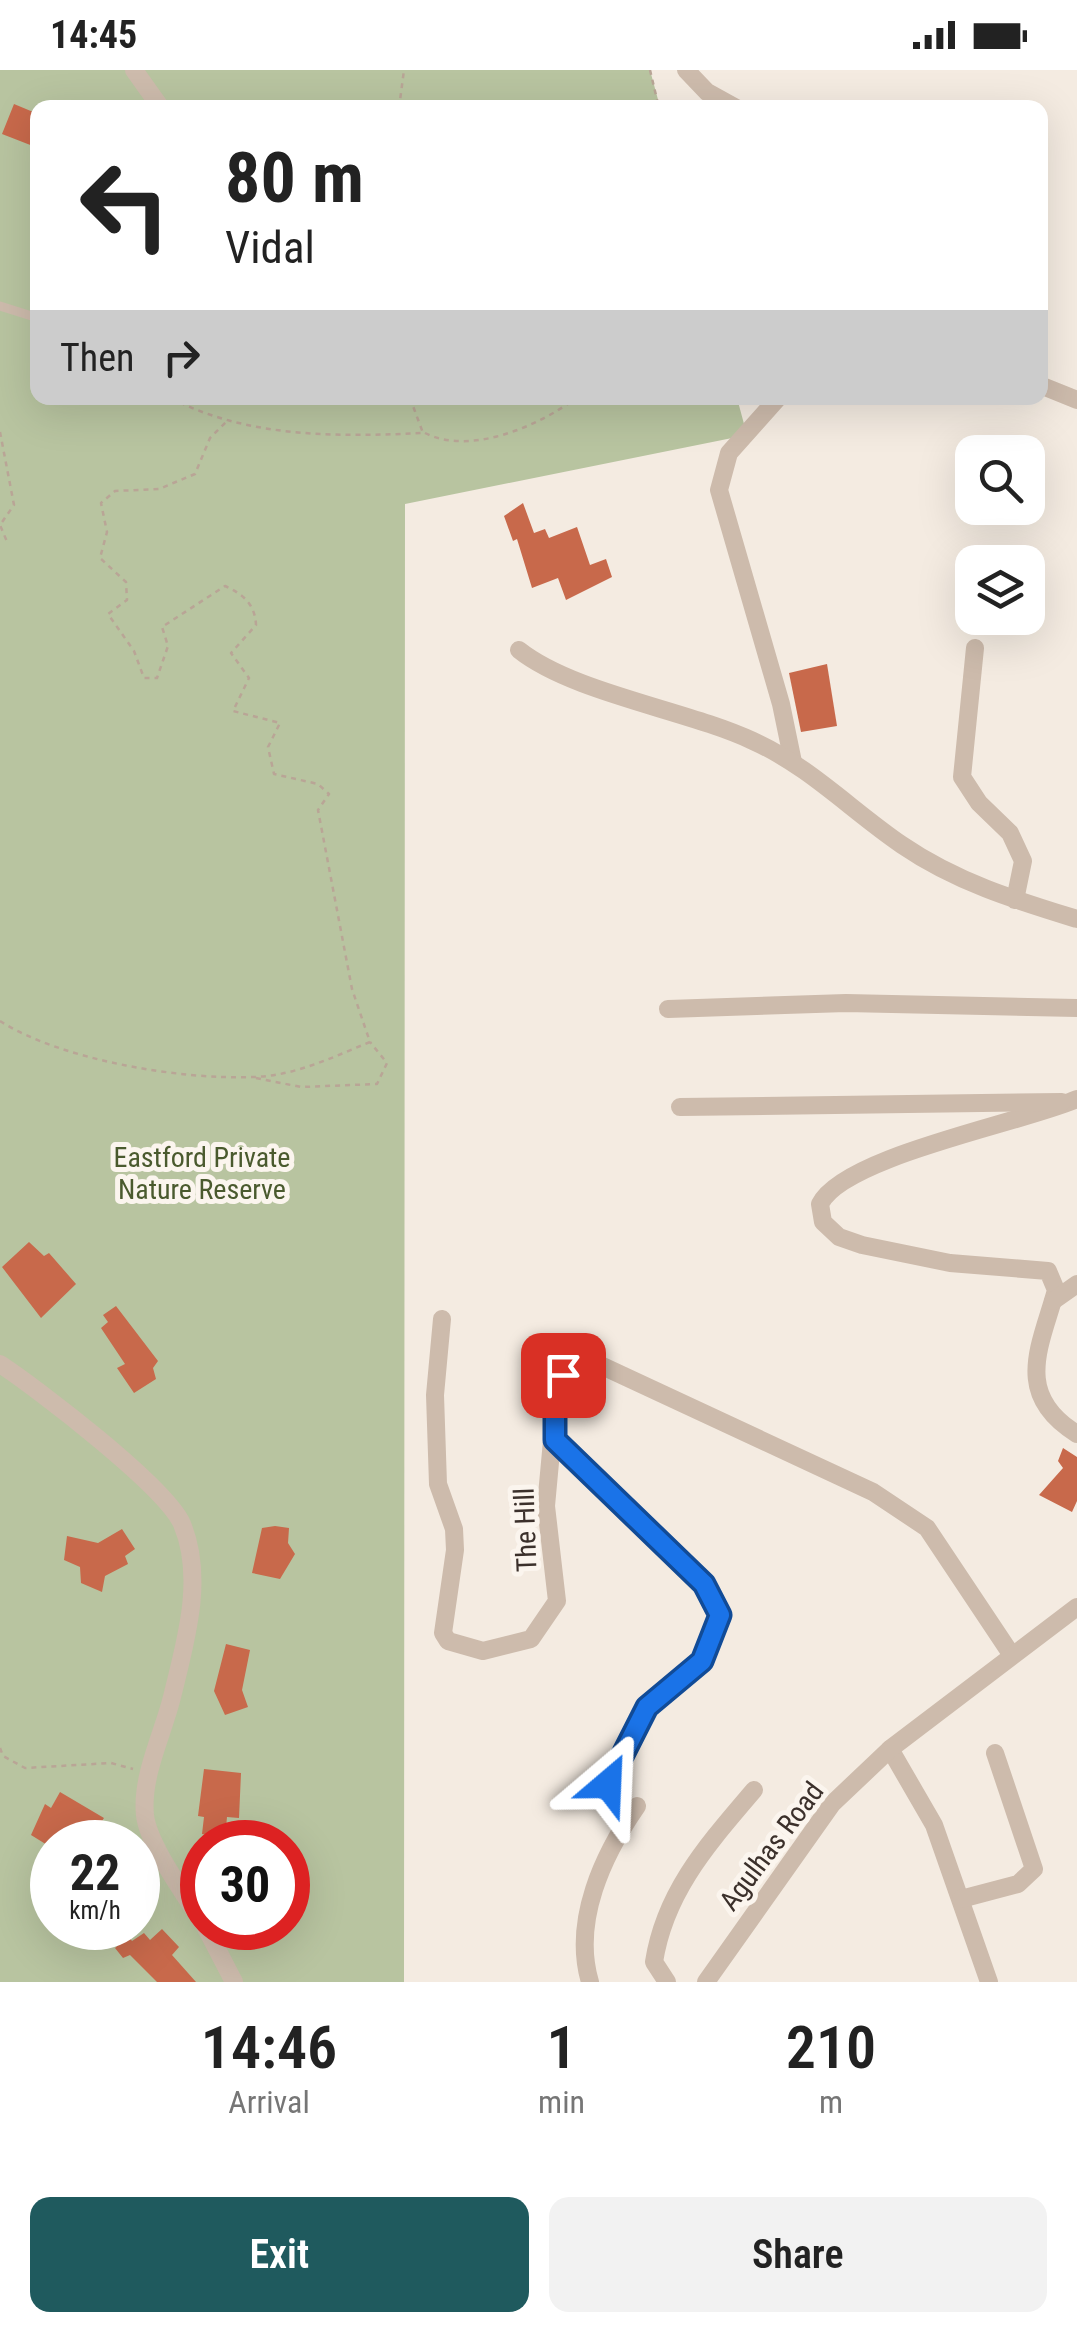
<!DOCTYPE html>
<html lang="en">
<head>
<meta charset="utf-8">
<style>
	:root { --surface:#fff; --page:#f2f2f2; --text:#222; --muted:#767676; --accent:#1f5a5e }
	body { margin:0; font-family:"Roboto Condensed",sans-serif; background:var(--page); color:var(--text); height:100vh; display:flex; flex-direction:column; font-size:38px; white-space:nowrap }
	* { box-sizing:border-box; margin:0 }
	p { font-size:32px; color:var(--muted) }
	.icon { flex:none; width:55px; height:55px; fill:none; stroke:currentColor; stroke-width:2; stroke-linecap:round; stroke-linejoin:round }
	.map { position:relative; height:1912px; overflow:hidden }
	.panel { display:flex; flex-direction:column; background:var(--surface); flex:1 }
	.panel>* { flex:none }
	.guide { position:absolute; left:30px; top:30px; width:1018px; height:305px; border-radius:20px; box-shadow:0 10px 40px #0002; background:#fff; color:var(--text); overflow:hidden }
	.controls { position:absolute; left:955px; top:365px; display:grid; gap:20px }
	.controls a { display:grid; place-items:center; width:90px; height:90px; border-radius:20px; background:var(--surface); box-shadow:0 10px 40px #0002; font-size:50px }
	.speed { position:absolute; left:30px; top:1750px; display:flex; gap:20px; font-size:50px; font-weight:700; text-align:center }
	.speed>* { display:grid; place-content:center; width:130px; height:130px; border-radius:50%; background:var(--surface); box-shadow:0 10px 40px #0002; line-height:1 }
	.speed small { font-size:25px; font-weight:400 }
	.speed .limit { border:15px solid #d22; background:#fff; color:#111 }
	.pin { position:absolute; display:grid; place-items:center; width:85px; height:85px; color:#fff; margin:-42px; border-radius:20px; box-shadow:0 5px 15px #0006 }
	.me { position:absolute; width:110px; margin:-55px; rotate:26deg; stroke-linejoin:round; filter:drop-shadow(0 0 8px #0008) }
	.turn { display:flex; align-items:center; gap:35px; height:210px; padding:0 30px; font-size:45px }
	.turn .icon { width:130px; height:130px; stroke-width:2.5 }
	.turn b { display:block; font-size:70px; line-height:85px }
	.then { display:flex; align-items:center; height:95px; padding:0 30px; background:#0003; gap:20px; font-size:38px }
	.eta { display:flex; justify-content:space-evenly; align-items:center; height:170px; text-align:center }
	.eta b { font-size:60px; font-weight:600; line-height:70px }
	.button { display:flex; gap:20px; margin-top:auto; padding:20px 30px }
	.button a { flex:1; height:115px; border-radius:20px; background:var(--accent); color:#fff; font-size:40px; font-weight:600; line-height:115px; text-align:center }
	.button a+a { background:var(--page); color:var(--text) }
	.status { display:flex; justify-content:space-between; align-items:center; height:70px; padding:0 50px; background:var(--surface); direction:ltr }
	.status svg { height:28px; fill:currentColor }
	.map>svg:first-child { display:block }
</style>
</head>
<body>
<div class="status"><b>14:45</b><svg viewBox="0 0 49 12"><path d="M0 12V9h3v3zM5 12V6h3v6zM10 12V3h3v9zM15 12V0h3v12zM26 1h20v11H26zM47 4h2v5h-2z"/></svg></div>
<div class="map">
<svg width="1077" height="1912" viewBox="0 0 1077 1912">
	<rect width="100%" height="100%" fill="#f4ebe1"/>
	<path fill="#b8c4a0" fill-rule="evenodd" d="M0 0H650L660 37 38 38V328H737L747 365 405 434 404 1912H0ZM52 1772H138V1858H52ZM202 1772H288V1858H202Z"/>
	<g fill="#c8694b">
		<polygon points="14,34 38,44 38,78 2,64"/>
		<polygon points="523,433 534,463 545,459 549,468 577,457 590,495 606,489 612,507 566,530 558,508 532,518 517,469 513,471 504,446"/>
		<polygon points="827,594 837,656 801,662 789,603"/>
		<polygon points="29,1172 44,1186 49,1183 76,1214 41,1248 2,1197"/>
		<polygon points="116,1236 158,1291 153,1298 156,1309 134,1323 117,1298 125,1294 101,1258 108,1252 103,1245"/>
		<polygon points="1063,1378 1077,1387 1077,1431 1072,1442 1039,1425 1063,1398 1058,1391"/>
		<polygon points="275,1456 289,1458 288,1473 295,1484 280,1509 252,1503 262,1458"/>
		<polygon points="122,1459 135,1479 125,1486 128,1494 105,1506 102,1522 81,1513 80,1497 64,1490 67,1466 98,1473"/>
		<polygon points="226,1574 250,1580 242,1620 248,1637 225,1645 214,1621"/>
		<polygon points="204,1699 241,1703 239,1748 227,1747 225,1768 202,1764 204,1747 198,1746"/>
		<polygon points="60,1722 104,1748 88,1772 52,1772 52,1778 31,1765 45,1734 51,1738"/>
		<polygon points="162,1859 179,1877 172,1885 196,1912 157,1912 130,1885 123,1888 115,1878 128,1866 132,1871 144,1863 150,1870"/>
	</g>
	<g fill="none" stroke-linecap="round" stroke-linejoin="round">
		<g stroke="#b9a596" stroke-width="2.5" stroke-dasharray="5 5" stroke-linecap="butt">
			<polyline points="650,0 659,38"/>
			<polyline points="399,38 404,0"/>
			<path d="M171 328C247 368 338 367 423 363L410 328"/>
			<polyline points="0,362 14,435 0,455 8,474"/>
			<path d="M425 363C470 386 539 356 576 328"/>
			<path d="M0 951C61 990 181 1010 253 1007 295 1006 333 987 370 972L352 919 318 740 329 724 318 714 274 704 268 677 280 653 233 641 249 608 231 583 256 555C255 534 243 524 225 516L162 557 168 576 157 608H144L134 581 108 544 127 530 126 512 100 488 107 462 101 433 115 421 159 419 195 404 210 368 228 350"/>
			<polyline points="256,1008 301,1017 377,1014 387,993 370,972"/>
			<polyline points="0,1678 3,1686 25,1698 111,1693 133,1699"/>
		</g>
		<polyline stroke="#cdbbac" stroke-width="9" points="0,236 38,248"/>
		<g stroke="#cdbbac" stroke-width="18">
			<polyline points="134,0 161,38"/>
			<polyline points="686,0 707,22 736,38"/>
			<polyline points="1040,315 1077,330"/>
			<polyline points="778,328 729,383 719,420 781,634 793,692"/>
			<polyline points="975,578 962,707 979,733 1010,763 1023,791 1015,830"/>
			<path d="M519 580C573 623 687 640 753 671 809 696 852 741 902 775 956 812 1015 830 1077 849"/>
			<polyline points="668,939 846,933 1077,938"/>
			<path d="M1077 1029C1022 1053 844 1086 820 1134L823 1152 839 1167 862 1175 950 1193 1048 1201 1056 1220C1041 1275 1012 1324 1077 1364"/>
			<polyline points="680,1037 1062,1032"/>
			<polyline points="1053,1231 1077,1214"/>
			<polyline points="442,1249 435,1325 438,1414 454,1459 455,1480 443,1563 448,1571 483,1581 531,1569 557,1531 546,1436 555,1338 563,1305 598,1294 873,1422 927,1458 1011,1584"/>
			<path d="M0 1294C38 1319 166 1417 182 1454 205 1509 185 1573 172 1627 163 1664 141 1706 145 1745 148 1775 186 1826 202 1852"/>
			<polyline points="555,1370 704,1514 720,1545 702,1591 647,1637 608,1714"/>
			<polyline points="890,1679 934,1755 989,1912"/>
			<polyline points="961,1829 1018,1814 1034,1799 995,1683"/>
			<polyline points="206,1858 234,1912"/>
			<path d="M590 1912C572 1851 603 1785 637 1736"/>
			<path d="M667 1912 654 1892C665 1821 709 1773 754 1720"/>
			<polyline points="706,1912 832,1734 890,1679 1077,1537"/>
		</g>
	</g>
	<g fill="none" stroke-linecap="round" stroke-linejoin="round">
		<defs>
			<polyline id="route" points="563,1305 555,1338 555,1370 704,1514 720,1545 702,1591 647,1637 608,1714"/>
		</defs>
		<use href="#route" stroke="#114b97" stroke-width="25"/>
		<use href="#route" stroke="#1a73e8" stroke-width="18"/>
	</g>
	<g text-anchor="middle" stroke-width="10" stroke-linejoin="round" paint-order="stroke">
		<g font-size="28" fill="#4a5a2e" stroke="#fbf5ee">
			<text x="202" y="1097">Eastford Private<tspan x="202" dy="32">Nature Reserve</tspan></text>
		</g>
		<g font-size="28" fill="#3b302b" stroke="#fbf5ee">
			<text transform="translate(525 1460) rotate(-92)" y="10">The Hill</text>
			<text transform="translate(771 1776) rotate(-53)" y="10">Agulhas Road</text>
		</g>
	</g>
</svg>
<div class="controls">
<a><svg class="icon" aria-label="search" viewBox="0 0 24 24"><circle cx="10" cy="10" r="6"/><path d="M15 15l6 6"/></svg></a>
<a><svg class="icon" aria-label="layers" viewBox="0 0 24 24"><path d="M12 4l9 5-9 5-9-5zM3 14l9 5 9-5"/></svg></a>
</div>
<div class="speed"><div>22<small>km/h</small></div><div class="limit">30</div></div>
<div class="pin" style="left:563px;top:1305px;background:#d93025"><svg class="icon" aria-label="arrive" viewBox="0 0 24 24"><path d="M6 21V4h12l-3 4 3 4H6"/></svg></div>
<svg class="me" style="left:608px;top:1714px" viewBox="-20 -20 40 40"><path d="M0-17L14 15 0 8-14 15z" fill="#1a73e8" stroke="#fff" stroke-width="4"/></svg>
<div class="guide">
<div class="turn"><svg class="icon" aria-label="left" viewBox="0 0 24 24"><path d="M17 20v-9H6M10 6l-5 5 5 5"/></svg><div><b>80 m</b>Vidal</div></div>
<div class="then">Then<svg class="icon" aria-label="right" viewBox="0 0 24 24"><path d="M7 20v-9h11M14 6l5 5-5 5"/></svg></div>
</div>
</div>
<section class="panel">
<div class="eta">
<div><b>14:46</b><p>Arrival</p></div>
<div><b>1</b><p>min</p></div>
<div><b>210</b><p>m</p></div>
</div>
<div class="button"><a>Exit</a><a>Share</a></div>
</section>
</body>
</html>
